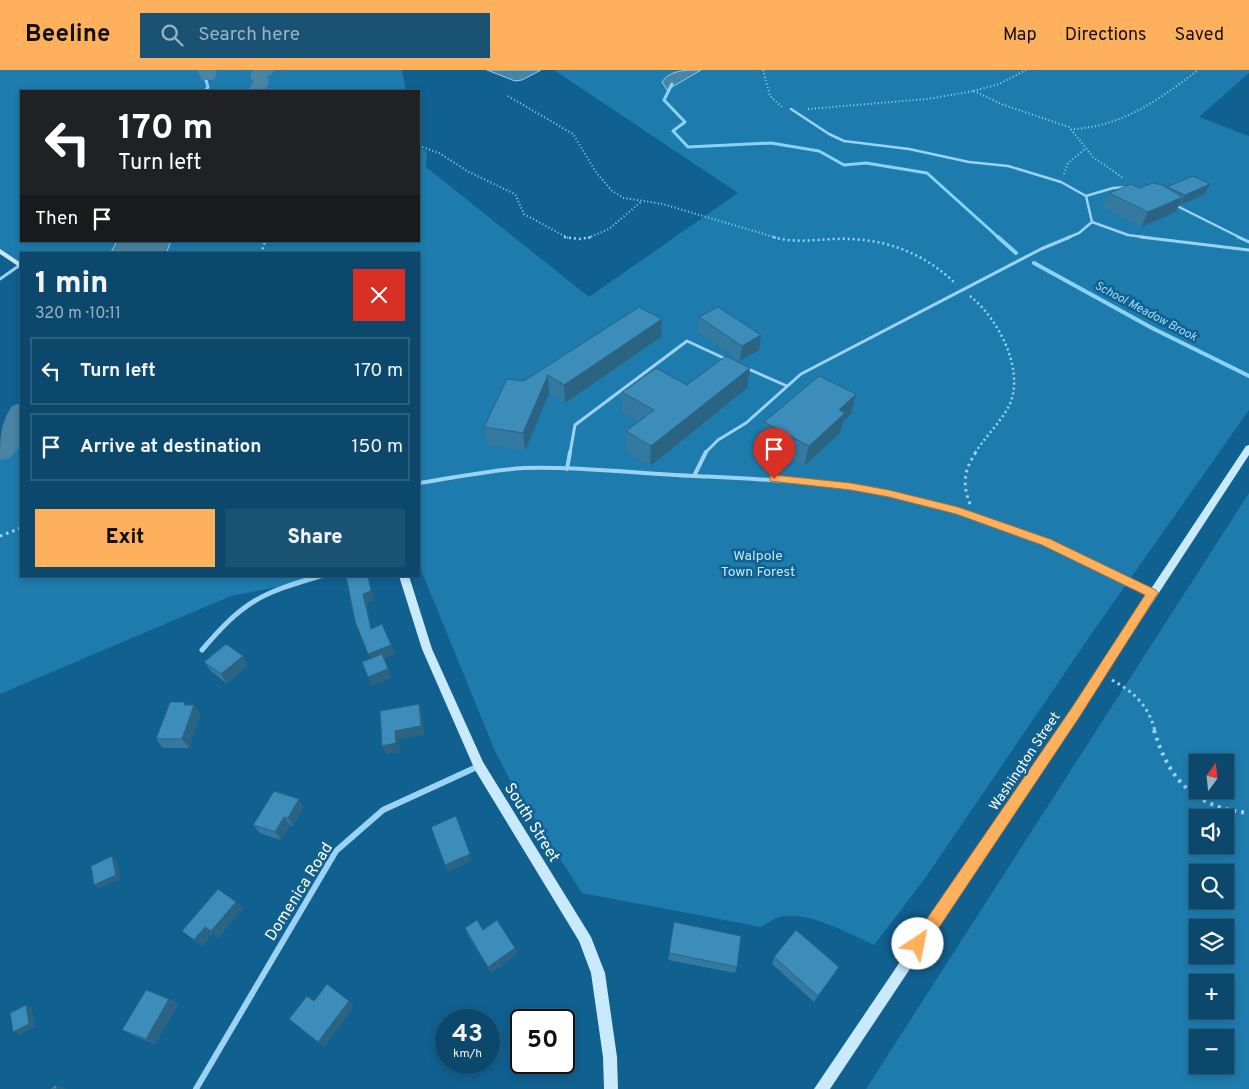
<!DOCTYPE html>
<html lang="en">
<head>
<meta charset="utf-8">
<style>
	:root { --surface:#0c486c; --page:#1a5274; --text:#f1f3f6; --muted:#9ab2c2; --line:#2c607f; --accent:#ffb05c }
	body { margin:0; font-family:Overpass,sans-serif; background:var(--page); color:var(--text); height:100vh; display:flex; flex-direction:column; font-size:19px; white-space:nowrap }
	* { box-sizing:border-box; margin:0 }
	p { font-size:16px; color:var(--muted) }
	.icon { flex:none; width:28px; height:28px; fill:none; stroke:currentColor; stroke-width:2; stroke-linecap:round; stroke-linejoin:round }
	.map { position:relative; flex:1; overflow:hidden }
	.panel { position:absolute; left:20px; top:182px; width:400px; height:325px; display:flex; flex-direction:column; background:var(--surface); border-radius:0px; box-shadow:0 2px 8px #0003,0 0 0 1px var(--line) }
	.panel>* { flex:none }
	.guide { position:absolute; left:20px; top:20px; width:400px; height:152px; border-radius:0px; box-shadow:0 2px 8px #0003,0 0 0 1px var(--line); background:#202124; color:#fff; overflow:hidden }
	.needle { width:32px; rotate:15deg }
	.buttons { position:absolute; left:1189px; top:684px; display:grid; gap:10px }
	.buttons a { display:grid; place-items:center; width:45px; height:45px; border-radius:0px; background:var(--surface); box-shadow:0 2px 8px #0003,0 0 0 1px var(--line); font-size:25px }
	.speed { position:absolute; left:435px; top:939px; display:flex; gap:10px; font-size:25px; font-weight:700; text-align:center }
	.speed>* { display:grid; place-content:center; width:65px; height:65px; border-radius:50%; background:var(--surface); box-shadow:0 2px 8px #0003,0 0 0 1px var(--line); line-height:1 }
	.speed small { font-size:12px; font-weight:400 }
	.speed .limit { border:2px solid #111; border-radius:8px; background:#fff; color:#111 }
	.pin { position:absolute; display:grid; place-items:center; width:42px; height:42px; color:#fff; margin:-51px -21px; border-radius:50% 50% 50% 0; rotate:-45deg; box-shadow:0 0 5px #0007 }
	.pin .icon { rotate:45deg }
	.me { position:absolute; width:55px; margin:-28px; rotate:34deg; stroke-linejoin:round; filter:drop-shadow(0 0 4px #0008) }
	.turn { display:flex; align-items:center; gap:18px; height:105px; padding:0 15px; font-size:22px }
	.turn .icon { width:65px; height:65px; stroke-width:2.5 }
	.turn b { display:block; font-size:35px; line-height:42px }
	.then { display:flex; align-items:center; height:48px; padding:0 15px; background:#0003; gap:10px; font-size:19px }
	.round { display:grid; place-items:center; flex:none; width:52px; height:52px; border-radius:0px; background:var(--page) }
	.summary { display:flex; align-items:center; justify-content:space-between; height:85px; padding:0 15px }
	h1 { font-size:30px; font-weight:800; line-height:38px }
	.action { display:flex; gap:10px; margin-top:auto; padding:10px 15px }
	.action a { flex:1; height:58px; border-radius:0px; background:var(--accent); color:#111; font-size:20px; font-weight:800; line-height:58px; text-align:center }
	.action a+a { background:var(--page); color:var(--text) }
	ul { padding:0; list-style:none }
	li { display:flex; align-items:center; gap:15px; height:68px; margin:0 10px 8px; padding:0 5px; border:2px solid var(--line); border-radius:0px }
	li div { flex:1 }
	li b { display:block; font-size:19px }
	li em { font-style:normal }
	header { display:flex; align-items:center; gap:30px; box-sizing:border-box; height:70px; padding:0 25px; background:var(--accent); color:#111 }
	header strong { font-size:24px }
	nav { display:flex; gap:28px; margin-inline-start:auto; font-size:18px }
	.search { width:350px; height:45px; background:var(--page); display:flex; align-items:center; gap:12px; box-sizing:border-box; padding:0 18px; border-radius:0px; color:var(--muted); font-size:19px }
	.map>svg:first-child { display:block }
</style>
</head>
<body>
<header>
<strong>Beeline</strong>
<div class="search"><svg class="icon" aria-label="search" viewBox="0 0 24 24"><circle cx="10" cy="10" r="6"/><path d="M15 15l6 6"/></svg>Search here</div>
<nav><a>Map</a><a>Directions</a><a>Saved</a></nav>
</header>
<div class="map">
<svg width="1249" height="1019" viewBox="0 0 1249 1019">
	<rect width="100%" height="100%" fill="#106090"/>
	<g fill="#1e7bad" fill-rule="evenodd">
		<path d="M0 0H402L406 21H21V171H419V77L427 82 426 97 589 227 738 123 554 0H1249V3L1199 47 1249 66V340L1092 563 926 807 874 875C850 864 801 836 774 849 770 851 766 855 761 857L582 823 511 712 495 681 419 495V184H21V196L0 181Z"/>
		<path d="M21 342V506H336L231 526 0 624V381C16 372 11 355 21 342Z"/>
		<path d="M1249 423V1019H866ZM1198 692H1225V720H1198ZM1198 748H1225V775H1198ZM1198 802H1225V830H1198ZM1198 858H1225V885H1198ZM1198 912H1225V940H1198ZM1198 968H1225V995H1198Z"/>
	</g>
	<g fill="#4a84a5" stroke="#8bd2f7">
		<polygon points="487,0 541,0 522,10 515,11"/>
		<path d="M701 0 667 20 662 12C670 0 685 0 701 0Z"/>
		<polygon points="117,171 171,171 166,184 110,184"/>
	</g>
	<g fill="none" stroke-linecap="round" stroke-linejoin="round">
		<g stroke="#8bd2f7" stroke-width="3">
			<polyline points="672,14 664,30 685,52 673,61 688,77 771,73 819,81 844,95 866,93 927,103 999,168"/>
			<polyline points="205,21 208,17 206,10 208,6"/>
		</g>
		<g stroke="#8bd2f7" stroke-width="4">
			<polyline points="998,167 1016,183"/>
			<polyline points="1034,193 1152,258 1249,306"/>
		</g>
		<g fill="#4a84a5" fill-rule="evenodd">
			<polygon points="197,0 215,0 217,3 214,10 202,10"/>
			<polygon points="253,0 276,0 267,7 269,12 265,21 248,21 253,12 250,6"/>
			<path d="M21 333V375L10 388 0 390C0 369 0 354 12 336Z"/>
		</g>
		<g stroke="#9ad3f3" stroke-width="2" stroke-dasharray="1 2.5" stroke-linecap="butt">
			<polyline points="763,0 770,26 782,37"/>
			<polyline points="1026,0 999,14 974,21 1001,34 1069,57 1093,87 1123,108"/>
			<polyline points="508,26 573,64 596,102 612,121 624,128 663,134 777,168"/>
			<polyline points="808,39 927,29 974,21"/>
			<path d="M1074 59C1123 56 1160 29 1198 0"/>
			<polyline points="419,76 439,83 469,102 515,124 524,144 568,168"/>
			<polyline points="1064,104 1068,93 1085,79"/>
			<polyline points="588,168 609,159 642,131"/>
		</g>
		<g stroke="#9ad3f3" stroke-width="2.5" stroke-dasharray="2 3" stroke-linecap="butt">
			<polyline points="564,167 579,169 592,167"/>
			<path d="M773 167C794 173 812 170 834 169 881 167 922 181 956 214"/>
			<polyline points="261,184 265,171"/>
			<path d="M970 226C998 248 1026 301 1009 336 1000 353 985 367 975 383"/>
		</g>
		<g stroke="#9ad3f3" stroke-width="3" stroke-dasharray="2.5 4" stroke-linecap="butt">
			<path d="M970 434C962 414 964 400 976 382"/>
			<polyline points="0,466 21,458"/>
			<path d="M1112 610C1135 623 1148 635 1155 661"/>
		</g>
		<path stroke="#9ad3f3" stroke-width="4" stroke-dasharray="3 5" stroke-linecap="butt" d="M1154 660C1169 711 1196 738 1249 743"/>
		<g stroke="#9ad3f3" stroke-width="2.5">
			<polyline points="791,39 829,64 844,71 909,79 969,92 1008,96 1061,112 1086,126 1092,152"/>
			<polyline points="1086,126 1113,118 1129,117"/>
			<polyline points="1175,135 1241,168"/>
			<polyline points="1092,152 1128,165 1151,168"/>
			<polyline points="1067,168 1079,163 1092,152"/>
		</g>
		<g stroke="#9ad3f3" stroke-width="3">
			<polyline points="1141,167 1249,180"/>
			<polyline points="1238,167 1249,172"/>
			<polyline points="0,209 20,195"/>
			<polyline points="746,298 787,316"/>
			<polyline points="570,383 575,355 687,271 728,290"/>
			<polyline points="705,383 718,370 746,353 801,304 1041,179 1070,167"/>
		</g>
		<g stroke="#9ad3f3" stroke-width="4">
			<polyline points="567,399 570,382"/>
			<polyline points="694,406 706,382"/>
			<path d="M419 413C454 408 489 400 524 398 581 396 638 404 694 406 778 410 865 413 946 437 1018 458 1085 491 1152 523"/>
		</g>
		<path stroke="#9ad3f3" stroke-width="5" d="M202 580C244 531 259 524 320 506"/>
		<polyline stroke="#9ad3f3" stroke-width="6" points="196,1019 336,781 383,740 479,696"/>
		<g fill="#c9e9fd" fill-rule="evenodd">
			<polygon points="0,179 21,193 21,198 0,184"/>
			<polygon points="1249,375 1249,385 1079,645 830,1019 814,1019 1071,639 1246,376"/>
			<polygon points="399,506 409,506 432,579 483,692 591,867 605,903 617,987 618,1019 604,1019 603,987 591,903 579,871 475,700 422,579"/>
		</g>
	</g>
	<g fill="#3479a0">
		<polygon points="1167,117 1205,124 1179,135 1176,142 1141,157 1103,137 1109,123 1139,118 1167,118"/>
		<polygon points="699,247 761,265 759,280 740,291 698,262"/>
		<polygon points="662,249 661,267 565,333 549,323 525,381 487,375 484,357 524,311"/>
		<polygon points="687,315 747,318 650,396 626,382 626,361 638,352 622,342 622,322"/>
		<polygon points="856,324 851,344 843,352 840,363 804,396 761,372 764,352"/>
		<polygon points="204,592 248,595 227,614 211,601"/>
		<polygon points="188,635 201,644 189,678 163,678 156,669"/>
		<polygon points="304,737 293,756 290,755 281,770 260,763 253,755"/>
		<polygon points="243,838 218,868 213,863 202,876 182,861"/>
		<polygon points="674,852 737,897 735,903 668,890"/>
		<polygon points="465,858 483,860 515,878 517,884 491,903 468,865"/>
		<polygon points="774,887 835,903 814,932 772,894"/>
		<polygon points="169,929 178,934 155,974 132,965 122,960"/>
	</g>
	<g fill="#2b6382">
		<polygon points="1210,114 1205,124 1180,135 1185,125"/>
		<polygon points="1183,127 1176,142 1141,157 1148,142"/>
		<polygon points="662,249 661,267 565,333 564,315"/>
		<polygon points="761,265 759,280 740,291 742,276"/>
		<polygon points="750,298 747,318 650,396 651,376"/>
		<polygon points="548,305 549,323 525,381 523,363"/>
		<polygon points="856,324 851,344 843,352 840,363 804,396 809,376 839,340"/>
		<polygon points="368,506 374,531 367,533 374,568 371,559 363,524"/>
		<polygon points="391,575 395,584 372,594 368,584"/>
		<polygon points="243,586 248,595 227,614 221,604"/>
		<polygon points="388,599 392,608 371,616 368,607"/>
		<polygon points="419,634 422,643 424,665 399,670 400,682 386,684 382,676"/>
		<polygon points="194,635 201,644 189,678 182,669"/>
		<polygon points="299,729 304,737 293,756 288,748"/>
		<polygon points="284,747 290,755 281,770 275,762"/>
		<polygon points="470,784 472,791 448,802 445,795"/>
		<polygon points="112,786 117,790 120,809 98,819 94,815"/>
		<polygon points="236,832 243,838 218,868 211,861"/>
		<polygon points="205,857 213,863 202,876 194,870"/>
		<polygon points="515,878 517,884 491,903 488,897"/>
		<polygon points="169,929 178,934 155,974 146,969"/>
		<polygon points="349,931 354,937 324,977 318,972"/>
		<polygon points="26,935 32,938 35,957 19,965 13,962"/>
		<polygon points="56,1015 67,1019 57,1019"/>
	</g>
	<g fill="#3d8dba" stroke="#2b6382">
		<polygon points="1193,106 1210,114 1185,125 1167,117"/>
		<polygon points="1153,113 1162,115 1183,127 1148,142 1109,123 1131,114 1139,118"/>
		<polygon points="639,237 662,249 564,315 548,305 523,363 484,357 507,309 524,311"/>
		<polygon points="718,237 761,265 742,276 699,247"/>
		<polygon points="726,286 750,298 651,376 626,361 654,340 622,322 656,298 687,315"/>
		<polygon points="819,306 856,324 839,340 845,343 809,376 764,352"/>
		<polygon points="346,506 368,506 371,521 363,524 371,559 382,554 391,575 368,584 355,551"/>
		<polygon points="226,574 243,586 221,604 204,592"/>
		<polygon points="382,584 388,599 368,607 362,592"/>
		<polygon points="170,632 185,632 184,635 194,635 182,669 156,669"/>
		<polygon points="419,634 421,656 395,661 396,673 382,676 380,641"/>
		<polygon points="274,721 299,729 288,748 284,747 275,762 253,755"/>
		<polygon points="456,746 470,784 445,795 431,757"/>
		<polygon points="112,786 116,805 94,815 91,796"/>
		<polygon points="218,819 236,832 211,861 205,857 194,870 182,861"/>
		<polygon points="477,850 483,860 497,850 515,878 488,897 465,858"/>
		<polygon points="674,852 741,866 737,897 669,883"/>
		<polygon points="796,860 839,897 818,926 774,887"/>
		<polygon points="327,914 349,931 318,972 289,949 307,926 314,931"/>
		<polygon points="146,920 169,929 146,969 122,960"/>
		<polygon points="26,935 29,954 13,962 10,943"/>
		<polygon points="56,1015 57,1019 50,1019"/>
	</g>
	<polygon fill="#ffb05c" stroke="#a6723c" points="774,405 851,413 889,420 958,437 1050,469 1156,520 1158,523 1080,646 924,880 918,882 913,880 911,874 913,869 1071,639 1145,525 1042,475 956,444 889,427 851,420 770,411 770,406"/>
	<g text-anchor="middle" stroke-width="5" stroke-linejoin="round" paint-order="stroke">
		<g font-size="12" font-style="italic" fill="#a6ddfa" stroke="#106090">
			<text transform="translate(1146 241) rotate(28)" y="4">School Meadow Brook</text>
		</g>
		<g font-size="14" fill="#c1e8fd" stroke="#106090">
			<text x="758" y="490">Walpole<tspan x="758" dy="16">Town Forest</tspan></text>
		</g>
		<g font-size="14" fill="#fff" stroke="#106090">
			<text transform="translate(1024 691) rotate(-56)" y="5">Washington Street</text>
		</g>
		<g font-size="16" fill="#fff" stroke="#106090">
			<text transform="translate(533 752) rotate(58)" y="6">South Street</text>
			<text transform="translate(298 821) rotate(-58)" y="6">Domenica Road</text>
		</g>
	</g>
</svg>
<div class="buttons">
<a><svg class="needle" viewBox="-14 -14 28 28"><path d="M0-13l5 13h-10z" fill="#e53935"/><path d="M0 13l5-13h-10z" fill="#9ab2c2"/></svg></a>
<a><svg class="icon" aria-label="sound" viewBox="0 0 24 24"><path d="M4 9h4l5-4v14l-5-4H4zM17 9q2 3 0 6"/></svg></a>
<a><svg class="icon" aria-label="search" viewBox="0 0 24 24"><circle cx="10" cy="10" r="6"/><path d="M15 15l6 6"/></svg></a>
<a><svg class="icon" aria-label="layers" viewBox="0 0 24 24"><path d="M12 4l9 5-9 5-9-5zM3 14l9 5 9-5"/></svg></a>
<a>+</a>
<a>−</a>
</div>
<div class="speed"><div>43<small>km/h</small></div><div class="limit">50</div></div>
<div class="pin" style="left:774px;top:409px;background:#d93025"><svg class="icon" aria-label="arrive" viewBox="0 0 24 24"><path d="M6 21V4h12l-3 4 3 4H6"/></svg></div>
<svg class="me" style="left:918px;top:874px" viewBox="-20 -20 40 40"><circle r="19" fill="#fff"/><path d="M0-13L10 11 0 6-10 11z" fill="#ffb05c"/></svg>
<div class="guide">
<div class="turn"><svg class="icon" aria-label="left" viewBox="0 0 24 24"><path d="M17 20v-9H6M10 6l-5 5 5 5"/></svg><div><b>170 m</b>Turn left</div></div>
<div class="then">Then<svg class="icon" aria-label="arrive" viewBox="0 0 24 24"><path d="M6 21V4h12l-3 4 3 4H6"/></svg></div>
</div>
<section class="panel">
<div class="summary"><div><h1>1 min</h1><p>320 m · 10:11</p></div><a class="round" style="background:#d93025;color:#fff"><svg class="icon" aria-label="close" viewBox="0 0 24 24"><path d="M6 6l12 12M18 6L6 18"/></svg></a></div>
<ul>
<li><svg class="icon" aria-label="left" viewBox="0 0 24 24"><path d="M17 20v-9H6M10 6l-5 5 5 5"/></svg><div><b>Turn left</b></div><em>170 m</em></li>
<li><svg class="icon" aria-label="arrive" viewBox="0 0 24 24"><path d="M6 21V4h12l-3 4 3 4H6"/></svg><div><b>Arrive at destination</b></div><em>150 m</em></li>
</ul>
<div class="action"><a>Exit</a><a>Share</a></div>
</section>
</div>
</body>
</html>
